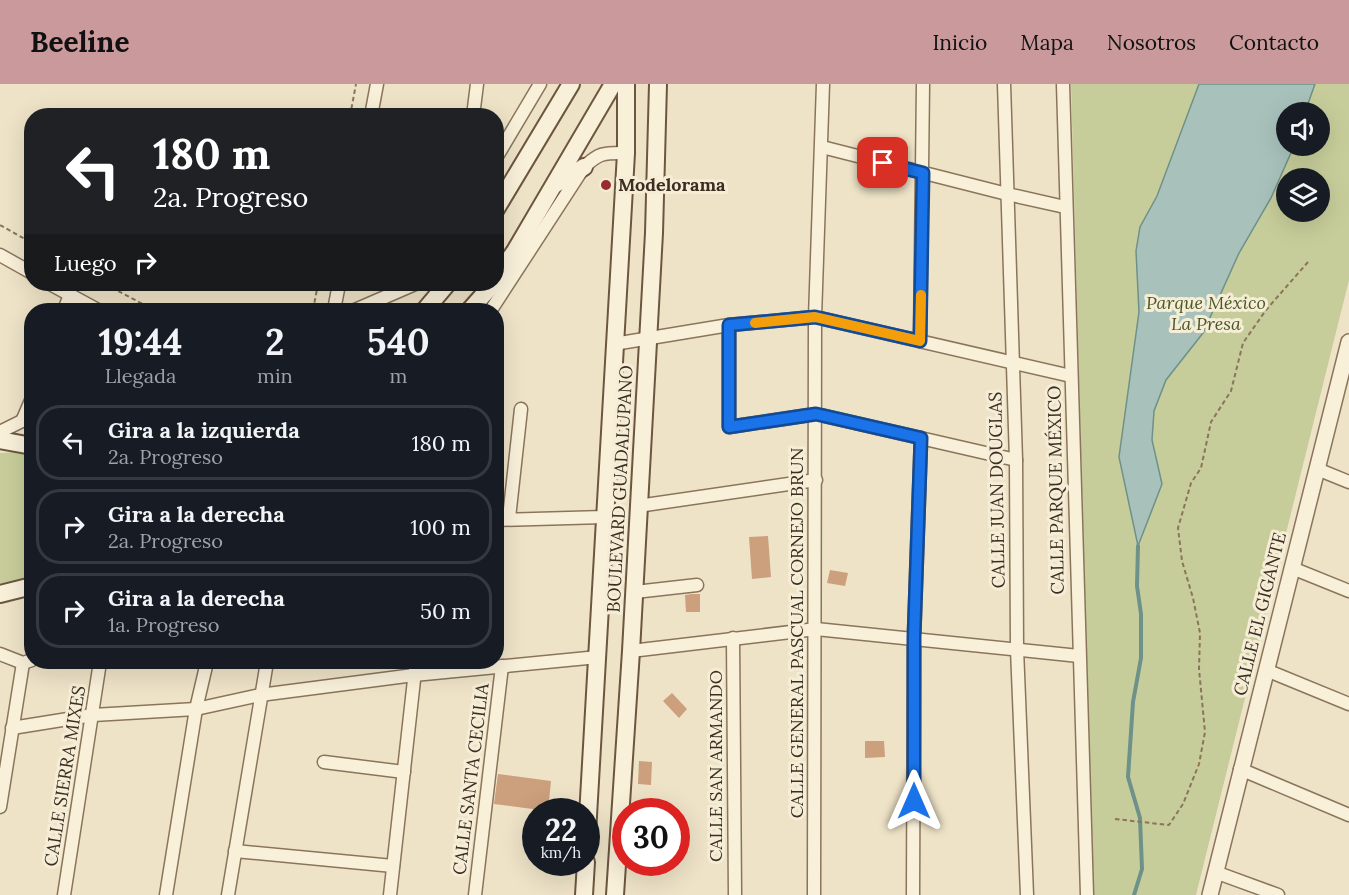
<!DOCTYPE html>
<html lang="es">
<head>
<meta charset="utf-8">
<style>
	:root { --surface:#171b24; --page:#20242c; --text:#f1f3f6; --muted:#9ea1a6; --line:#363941; --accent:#c9999b }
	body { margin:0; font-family:Lora,serif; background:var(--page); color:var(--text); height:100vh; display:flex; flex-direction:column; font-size:22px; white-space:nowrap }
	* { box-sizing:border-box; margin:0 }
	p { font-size:20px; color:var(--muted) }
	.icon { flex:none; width:33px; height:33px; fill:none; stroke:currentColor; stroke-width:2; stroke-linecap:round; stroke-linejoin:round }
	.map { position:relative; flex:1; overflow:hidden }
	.sheet { position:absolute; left:24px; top:219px; width:480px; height:366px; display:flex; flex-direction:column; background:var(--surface); border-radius:24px; box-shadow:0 6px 24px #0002 }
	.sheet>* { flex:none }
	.banner { position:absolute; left:24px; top:24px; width:480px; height:183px; border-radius:24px; box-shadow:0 6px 24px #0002; background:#202124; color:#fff; overflow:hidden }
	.buttons { position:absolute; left:1276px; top:18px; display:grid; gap:12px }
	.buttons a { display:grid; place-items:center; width:54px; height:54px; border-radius:50%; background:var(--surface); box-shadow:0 6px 24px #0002; font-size:30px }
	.speed { position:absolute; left:522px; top:714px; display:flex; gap:12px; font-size:30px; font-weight:700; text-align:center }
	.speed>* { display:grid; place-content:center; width:78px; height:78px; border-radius:50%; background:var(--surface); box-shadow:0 6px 24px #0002; line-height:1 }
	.speed small { font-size:15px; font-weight:400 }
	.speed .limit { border:9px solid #d22; background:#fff; color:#111 }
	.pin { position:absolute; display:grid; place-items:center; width:51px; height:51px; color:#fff; margin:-26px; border-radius:12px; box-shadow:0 3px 9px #0006 }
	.me { position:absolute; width:66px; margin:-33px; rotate:0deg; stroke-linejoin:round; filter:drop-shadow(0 0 4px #0008) }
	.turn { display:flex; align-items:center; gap:21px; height:126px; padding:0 30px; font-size:27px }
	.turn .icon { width:78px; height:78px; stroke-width:2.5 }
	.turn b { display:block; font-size:42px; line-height:51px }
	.then { display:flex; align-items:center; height:57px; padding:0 30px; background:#0003; gap:12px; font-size:22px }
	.eta { display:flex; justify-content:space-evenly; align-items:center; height:102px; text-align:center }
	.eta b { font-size:36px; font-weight:700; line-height:42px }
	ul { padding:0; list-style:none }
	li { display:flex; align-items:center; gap:18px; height:75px; margin:0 12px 9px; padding:0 18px; border:3px solid var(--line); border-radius:24px }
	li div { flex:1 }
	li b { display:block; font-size:22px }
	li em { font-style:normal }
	header { display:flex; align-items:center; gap:36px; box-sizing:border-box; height:84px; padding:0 30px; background:var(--accent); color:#111 }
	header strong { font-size:28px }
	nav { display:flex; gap:33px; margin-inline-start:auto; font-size:21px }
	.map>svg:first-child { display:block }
</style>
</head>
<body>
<header>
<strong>Beeline</strong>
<nav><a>Inicio</a><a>Mapa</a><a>Nosotros</a><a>Contacto</a></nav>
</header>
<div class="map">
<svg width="1349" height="811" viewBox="0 0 1349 811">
	<rect width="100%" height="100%" fill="#eee3c7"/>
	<g fill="#c7cd9a" fill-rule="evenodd">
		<path d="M1071 0H1349V196L1196 811H1093ZM1287 28H1320V62H1287ZM1287 94H1320V128H1287Z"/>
		<polygon points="31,367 31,492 0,501 0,369"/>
	</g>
	<polygon fill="#a8c2bb" stroke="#6e9189" stroke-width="1.5" points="1199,0 1315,0 1305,28 1287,28 1287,62 1294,62 1271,114 1239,169 1203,249 1166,296 1154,327 1152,356 1162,400 1138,462 1119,373 1139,228 1136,167 1140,143 1157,112"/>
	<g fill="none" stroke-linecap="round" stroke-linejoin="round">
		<polyline stroke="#6e9189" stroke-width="4" points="1134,811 1142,785 1140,734 1128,693 1133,618 1141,574 1141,530 1137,502 1138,462"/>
	</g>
	<g fill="#cc9f7d">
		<polygon points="768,452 771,493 752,495 749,453"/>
		<polygon points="830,486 848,489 845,502 827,499"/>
		<polygon points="692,510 700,510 700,528 686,528 685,511"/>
		<polygon points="672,609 687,625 679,634 663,617"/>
		<polygon points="865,657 884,657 885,673 865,674"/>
		<polygon points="639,677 652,678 651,701 638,700"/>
		<polygon points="498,690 551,697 548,727 494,720"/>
	</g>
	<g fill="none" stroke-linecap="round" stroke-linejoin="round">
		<defs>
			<g id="minor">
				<polyline points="1004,0 1016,376 1017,565 1027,811"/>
				<polyline points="1063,0 1087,811"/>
				<polyline points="371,32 377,0"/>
				<polyline points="473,32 477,0"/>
				<polyline points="822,63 1007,110 1065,123"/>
				<polyline points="496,74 540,0"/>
				<polyline points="0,171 32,189"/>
				<polyline points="50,200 98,226"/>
				<polyline points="64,226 70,211"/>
				<polyline points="334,226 339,200"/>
				<polyline points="355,226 415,200"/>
				<path d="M491 226 584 83C600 68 604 69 626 69"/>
				<polyline points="729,241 729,343 816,330 1016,376"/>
				<polyline points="920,257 923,0"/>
				<polyline points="614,260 729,241 815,233 1071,292"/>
				<polyline points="23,335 32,314"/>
				<polyline points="0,348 32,332"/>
				<polyline points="1317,385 1349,398"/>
				<polyline points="638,422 816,396"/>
				<polyline points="509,434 521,325"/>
				<polyline points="496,436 604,433"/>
				<polyline points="1292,484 1349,507"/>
				<polyline points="635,508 697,501"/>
				<polyline points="733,554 735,811"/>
				<polyline points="631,567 816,545 1079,572"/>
				<polyline points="0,570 23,579 32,576"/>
				<polyline points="1266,586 1349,620"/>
				<polyline points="12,644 93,631 196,625 260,611 414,591 598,573"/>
				<polyline points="324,678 404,688"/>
				<polyline points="1240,685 1349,731"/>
				<polyline points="0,723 23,579"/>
				<polyline points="235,767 393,782"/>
				<polyline points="1215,788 1278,811"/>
				<polyline points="64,811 100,578"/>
				<polyline points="166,811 196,625 207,578"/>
				<polyline points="228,811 267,578"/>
				<polyline points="390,811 416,578"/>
				<polyline points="475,811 502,582"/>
				<polyline points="814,811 815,233 823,0"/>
				<polyline points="913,811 914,553 921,354"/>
			</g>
			<polyline id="tertiary" points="1210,811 1349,258"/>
			<g id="secondary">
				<polyline points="556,100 584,83"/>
				<polyline points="496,125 571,0"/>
				<polyline points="496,194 515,167 613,0"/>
				<polyline points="425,226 447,200"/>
				<polyline points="470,226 493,200"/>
				<polyline points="0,356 32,362"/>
				<polyline points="0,510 32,502"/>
				<polyline points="586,767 626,69 626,0"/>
				<polyline points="584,811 586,778"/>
				<polyline points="615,811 631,567 654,149 658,0"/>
			</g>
		</defs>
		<use href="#minor" stroke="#8a755c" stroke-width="15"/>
		<use href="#tertiary" stroke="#8a755c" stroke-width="18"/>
		<use href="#secondary" stroke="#6c563f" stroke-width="20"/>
		<g stroke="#8a755c" stroke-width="2" stroke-dasharray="4.5 3" stroke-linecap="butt">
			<polyline points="350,32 356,0"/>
			<polyline points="0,141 32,159"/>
			<polyline points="105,200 154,226"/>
			<polyline points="313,226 318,200"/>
			<polyline points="1115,735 1169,741 1183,720 1199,680 1205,648 1199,585 1200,549 1193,514 1182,477 1178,444 1191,399 1201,384 1211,338 1231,307 1243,259 1266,226 1308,178"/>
		</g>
		<use href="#minor" stroke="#f9f0da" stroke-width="12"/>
		<use href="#tertiary" stroke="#f9f0da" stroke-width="15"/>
		<use href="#secondary" stroke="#f9f0da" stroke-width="16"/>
	</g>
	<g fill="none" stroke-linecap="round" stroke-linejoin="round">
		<defs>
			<polyline id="route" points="883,79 923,89 920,257 815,233 729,241 729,343 816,330 921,354 914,553 914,717"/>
		</defs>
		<use href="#route" stroke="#114b97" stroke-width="15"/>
		<use href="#route" stroke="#1a73e8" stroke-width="10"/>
		<polyline stroke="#f59e0b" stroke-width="10" points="755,239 815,233 920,257 921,211"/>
	</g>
	<circle fill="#992c2c" stroke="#f6edd7" stroke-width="2" cx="606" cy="101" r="6"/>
	<g text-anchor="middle" stroke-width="6" stroke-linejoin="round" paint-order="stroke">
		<g font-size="18" font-weight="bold" fill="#3b2d20" stroke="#f6edd7" text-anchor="start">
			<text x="618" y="107">Modelorama</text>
		</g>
		<g font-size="18" font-style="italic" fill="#4a5726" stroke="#f6edd7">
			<text x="1206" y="225">Parque México<tspan x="1206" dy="21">La Presa</tspan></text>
		</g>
		<g font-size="18" fill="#3b2d20" stroke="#f6edd7">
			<text transform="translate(620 405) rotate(-87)" y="6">BOULEVARD GUADALUPANO</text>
			<text transform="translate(997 406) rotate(-91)" y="6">CALLE JUAN DOUGLAS</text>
			<text transform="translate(1056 406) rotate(-91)" y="6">CALLE PARQUE MÉXICO</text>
			<text transform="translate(1260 530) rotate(-76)" y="6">CALLE EL GIGANTE</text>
			<text transform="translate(797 549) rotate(-90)" y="6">CALLE GENERAL PASCUAL CORNEJO BRUN</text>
			<text transform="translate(716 682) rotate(-90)" y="6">CALLE SAN ARMANDO</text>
			<text transform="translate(65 692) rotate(-81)" y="6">CALLE SIERRA MIXES</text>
			<text transform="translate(471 695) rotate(-83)" y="6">CALLE SANTA CECILIA</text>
		</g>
	</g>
</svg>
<div class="buttons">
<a><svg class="icon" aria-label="sound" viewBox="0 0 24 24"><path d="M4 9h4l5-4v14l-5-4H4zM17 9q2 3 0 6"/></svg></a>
<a><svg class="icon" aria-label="layers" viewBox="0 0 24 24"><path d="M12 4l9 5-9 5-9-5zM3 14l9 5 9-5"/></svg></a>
</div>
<div class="speed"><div>22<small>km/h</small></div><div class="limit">30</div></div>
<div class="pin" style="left:883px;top:79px;background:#d93025"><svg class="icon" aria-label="arrive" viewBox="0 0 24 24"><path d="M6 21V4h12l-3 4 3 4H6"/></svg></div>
<svg class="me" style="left:914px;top:717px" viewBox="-20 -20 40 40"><path d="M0-17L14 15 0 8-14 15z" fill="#1a73e8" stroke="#fff" stroke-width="4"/></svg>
<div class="banner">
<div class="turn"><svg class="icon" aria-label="left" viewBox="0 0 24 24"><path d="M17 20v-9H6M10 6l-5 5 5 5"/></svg><div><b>180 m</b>2a. Progreso</div></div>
<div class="then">Luego<svg class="icon" aria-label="right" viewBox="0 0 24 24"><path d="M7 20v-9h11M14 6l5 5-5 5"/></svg></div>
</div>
<section class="sheet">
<div class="eta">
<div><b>19:44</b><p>Llegada</p></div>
<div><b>2</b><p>min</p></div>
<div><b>540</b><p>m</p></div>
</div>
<ul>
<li><svg class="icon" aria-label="left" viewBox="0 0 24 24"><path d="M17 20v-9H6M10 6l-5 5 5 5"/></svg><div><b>Gira a la izquierda</b><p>2a. Progreso</p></div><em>180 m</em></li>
<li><svg class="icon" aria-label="right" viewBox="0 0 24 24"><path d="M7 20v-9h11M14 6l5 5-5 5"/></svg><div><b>Gira a la derecha</b><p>2a. Progreso</p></div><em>100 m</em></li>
<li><svg class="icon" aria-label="right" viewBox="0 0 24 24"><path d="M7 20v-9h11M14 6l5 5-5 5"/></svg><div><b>Gira a la derecha</b><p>1a. Progreso</p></div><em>50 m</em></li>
</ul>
</section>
</div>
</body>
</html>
